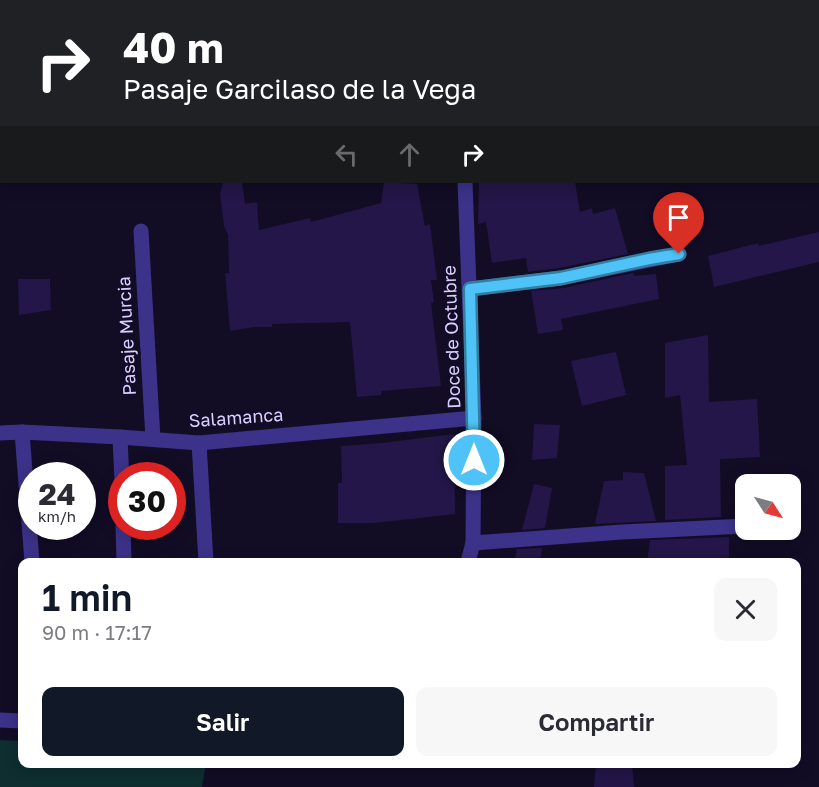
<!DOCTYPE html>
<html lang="es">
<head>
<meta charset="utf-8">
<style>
	:root { --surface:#fff; --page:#f7f7f7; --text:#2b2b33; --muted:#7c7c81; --accent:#111827 }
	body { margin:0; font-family:"Golos Text",sans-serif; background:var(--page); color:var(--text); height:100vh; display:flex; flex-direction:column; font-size:22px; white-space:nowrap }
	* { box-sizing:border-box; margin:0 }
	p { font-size:20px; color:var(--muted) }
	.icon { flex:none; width:33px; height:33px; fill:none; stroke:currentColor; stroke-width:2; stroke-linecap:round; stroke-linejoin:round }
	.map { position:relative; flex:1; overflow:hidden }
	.drawer { position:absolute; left:18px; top:558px; width:783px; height:210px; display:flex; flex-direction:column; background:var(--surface); border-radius:12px; box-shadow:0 3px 15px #0003 }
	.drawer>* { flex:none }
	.hud { position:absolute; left:0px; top:0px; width:819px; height:183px; box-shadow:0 3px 15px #0003; background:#202124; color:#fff; overflow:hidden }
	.needle { width:39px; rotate:126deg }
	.controls { position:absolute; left:735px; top:474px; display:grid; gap:12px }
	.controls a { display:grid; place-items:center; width:66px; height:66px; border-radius:12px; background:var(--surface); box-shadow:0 3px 15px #0003; font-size:30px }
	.speed { position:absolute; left:18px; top:462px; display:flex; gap:12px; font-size:30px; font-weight:700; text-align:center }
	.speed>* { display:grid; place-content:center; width:78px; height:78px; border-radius:50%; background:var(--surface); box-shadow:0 3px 15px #0003; line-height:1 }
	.speed small { font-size:15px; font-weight:400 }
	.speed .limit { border:9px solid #d22; background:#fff; color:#111 }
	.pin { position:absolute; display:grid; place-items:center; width:51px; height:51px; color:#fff; margin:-62px -26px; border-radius:50% 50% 50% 0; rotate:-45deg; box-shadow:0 0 6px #0007 }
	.pin .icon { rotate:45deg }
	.me { position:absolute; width:66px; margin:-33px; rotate:0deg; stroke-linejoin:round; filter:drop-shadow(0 0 4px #0008) }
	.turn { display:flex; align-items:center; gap:21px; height:126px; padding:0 24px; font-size:27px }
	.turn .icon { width:78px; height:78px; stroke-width:2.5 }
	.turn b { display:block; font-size:42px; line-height:51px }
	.lanes { display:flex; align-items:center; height:57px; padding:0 24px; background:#0003; justify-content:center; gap:30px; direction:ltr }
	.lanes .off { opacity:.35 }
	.round { display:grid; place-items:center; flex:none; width:63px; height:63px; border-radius:12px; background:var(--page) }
	.summary { display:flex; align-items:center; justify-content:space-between; height:102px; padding:0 24px }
	h1 { font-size:36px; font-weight:600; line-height:45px; color:var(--accent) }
	.button { display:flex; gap:12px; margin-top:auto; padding:12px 24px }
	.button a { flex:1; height:69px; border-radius:12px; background:var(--accent); color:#fff; font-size:24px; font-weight:600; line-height:69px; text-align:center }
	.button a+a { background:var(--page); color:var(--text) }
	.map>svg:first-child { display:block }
</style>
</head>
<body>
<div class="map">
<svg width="819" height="787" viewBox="0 0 819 787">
	<rect width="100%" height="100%" fill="#120c25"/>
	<polygon fill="#0e2e30" points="0,740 22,741 22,764 206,764 202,787 0,787"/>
	<g fill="#241648">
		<polygon points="223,182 242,182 245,204 257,202 259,230 310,218 311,222 381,203 384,182 417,184 425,226 430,224 437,280 431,280 434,302 431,303 441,386 381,391 381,395 357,397 350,322 272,324 272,327 254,327 230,331 225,273 229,273 228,235 224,226 220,194"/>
		<polygon points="479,182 575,182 580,212 592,208 593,214 615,208 628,254 559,268 528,272 526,258 492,263 486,222 478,224"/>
		<polygon points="819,232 819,262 714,287 708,256 758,243 759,246"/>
		<polygon points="633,273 634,276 656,274 659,299 561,319 563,330 538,334 531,291 563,288"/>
		<polygon points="18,279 50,279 51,310 19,315"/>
		<polygon points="708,335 709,402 757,399 760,457 720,459 721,517 665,520 665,466 687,465 680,395 665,398 665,343"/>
		<polygon points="616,352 626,395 582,406 571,361"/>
		<polygon points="534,424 560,425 557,458 532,460"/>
		<polygon points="454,434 455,514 374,523 338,523 338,483 342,483 341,446 382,443"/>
		<polygon points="623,472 644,473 656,521 595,524 604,481 623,480"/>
		<polygon points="534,484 552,488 545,528 522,530"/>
		<polygon points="729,537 729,562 647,562 650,540"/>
		<polygon points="542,548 540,562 514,562 517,549"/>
		<polygon points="596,764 632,764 634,787 594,787"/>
	</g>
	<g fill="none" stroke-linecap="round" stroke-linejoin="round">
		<g stroke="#3c3289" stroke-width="15">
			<polyline points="454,0 454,2"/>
			<polyline points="0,128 2,128"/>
			<polyline points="465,182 474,418 473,543 468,562"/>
			<polyline points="141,231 153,439"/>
			<polyline points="470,289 561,278 679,254"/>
			<polyline points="22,432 32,562"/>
			<polyline points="0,433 22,432 120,437 199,443 474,418"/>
			<polyline points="120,437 122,482"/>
			<polyline points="199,443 206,562"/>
			<polyline points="123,526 124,562"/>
			<polyline points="473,543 622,532 746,526"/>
			<polyline points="0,720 22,721"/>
		</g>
	</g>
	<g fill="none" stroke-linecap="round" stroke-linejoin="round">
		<defs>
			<polyline id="route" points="474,460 470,289 561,278 649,259 679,254"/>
		</defs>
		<use href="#route" stroke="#337fa1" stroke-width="15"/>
		<use href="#route" stroke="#4fc3f7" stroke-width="10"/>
	</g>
	<g text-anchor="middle" stroke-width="6" stroke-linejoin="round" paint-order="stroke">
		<g font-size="18" fill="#d9d0ff" stroke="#120c25">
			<text transform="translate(127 336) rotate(-93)" y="6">Pasaje Murcia</text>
			<text transform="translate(452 337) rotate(-92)" y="6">Doce de Octubre</text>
			<text transform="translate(236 418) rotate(-4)" y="6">Salamanca</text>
		</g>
	</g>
</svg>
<div class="controls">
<a><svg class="needle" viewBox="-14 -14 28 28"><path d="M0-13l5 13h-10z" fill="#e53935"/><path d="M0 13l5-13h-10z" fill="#7c7c81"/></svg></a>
</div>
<div class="speed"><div>24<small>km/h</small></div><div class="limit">30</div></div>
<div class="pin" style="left:679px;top:254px;background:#d93025"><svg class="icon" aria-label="arrive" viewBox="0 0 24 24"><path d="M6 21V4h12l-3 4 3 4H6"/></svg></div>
<svg class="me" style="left:474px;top:460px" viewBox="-20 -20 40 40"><circle r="17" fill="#4fc3f7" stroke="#fff" stroke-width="3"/><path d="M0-11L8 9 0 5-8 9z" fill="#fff"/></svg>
<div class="hud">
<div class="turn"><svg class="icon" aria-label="right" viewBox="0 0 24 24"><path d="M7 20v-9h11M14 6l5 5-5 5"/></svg><div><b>40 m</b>Pasaje Garcilaso de la Vega</div></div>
<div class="lanes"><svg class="icon off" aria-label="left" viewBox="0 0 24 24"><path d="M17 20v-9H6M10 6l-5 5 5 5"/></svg><svg class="icon off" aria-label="ahead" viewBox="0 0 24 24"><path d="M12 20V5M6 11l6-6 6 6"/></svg><svg class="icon" aria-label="right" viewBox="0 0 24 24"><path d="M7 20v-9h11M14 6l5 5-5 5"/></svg></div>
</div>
<section class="drawer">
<div class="summary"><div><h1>1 min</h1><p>90 m · 17:17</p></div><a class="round"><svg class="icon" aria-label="close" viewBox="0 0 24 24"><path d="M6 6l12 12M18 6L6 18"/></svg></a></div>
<div class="button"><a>Salir</a><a>Compartir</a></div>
</section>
</div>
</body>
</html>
